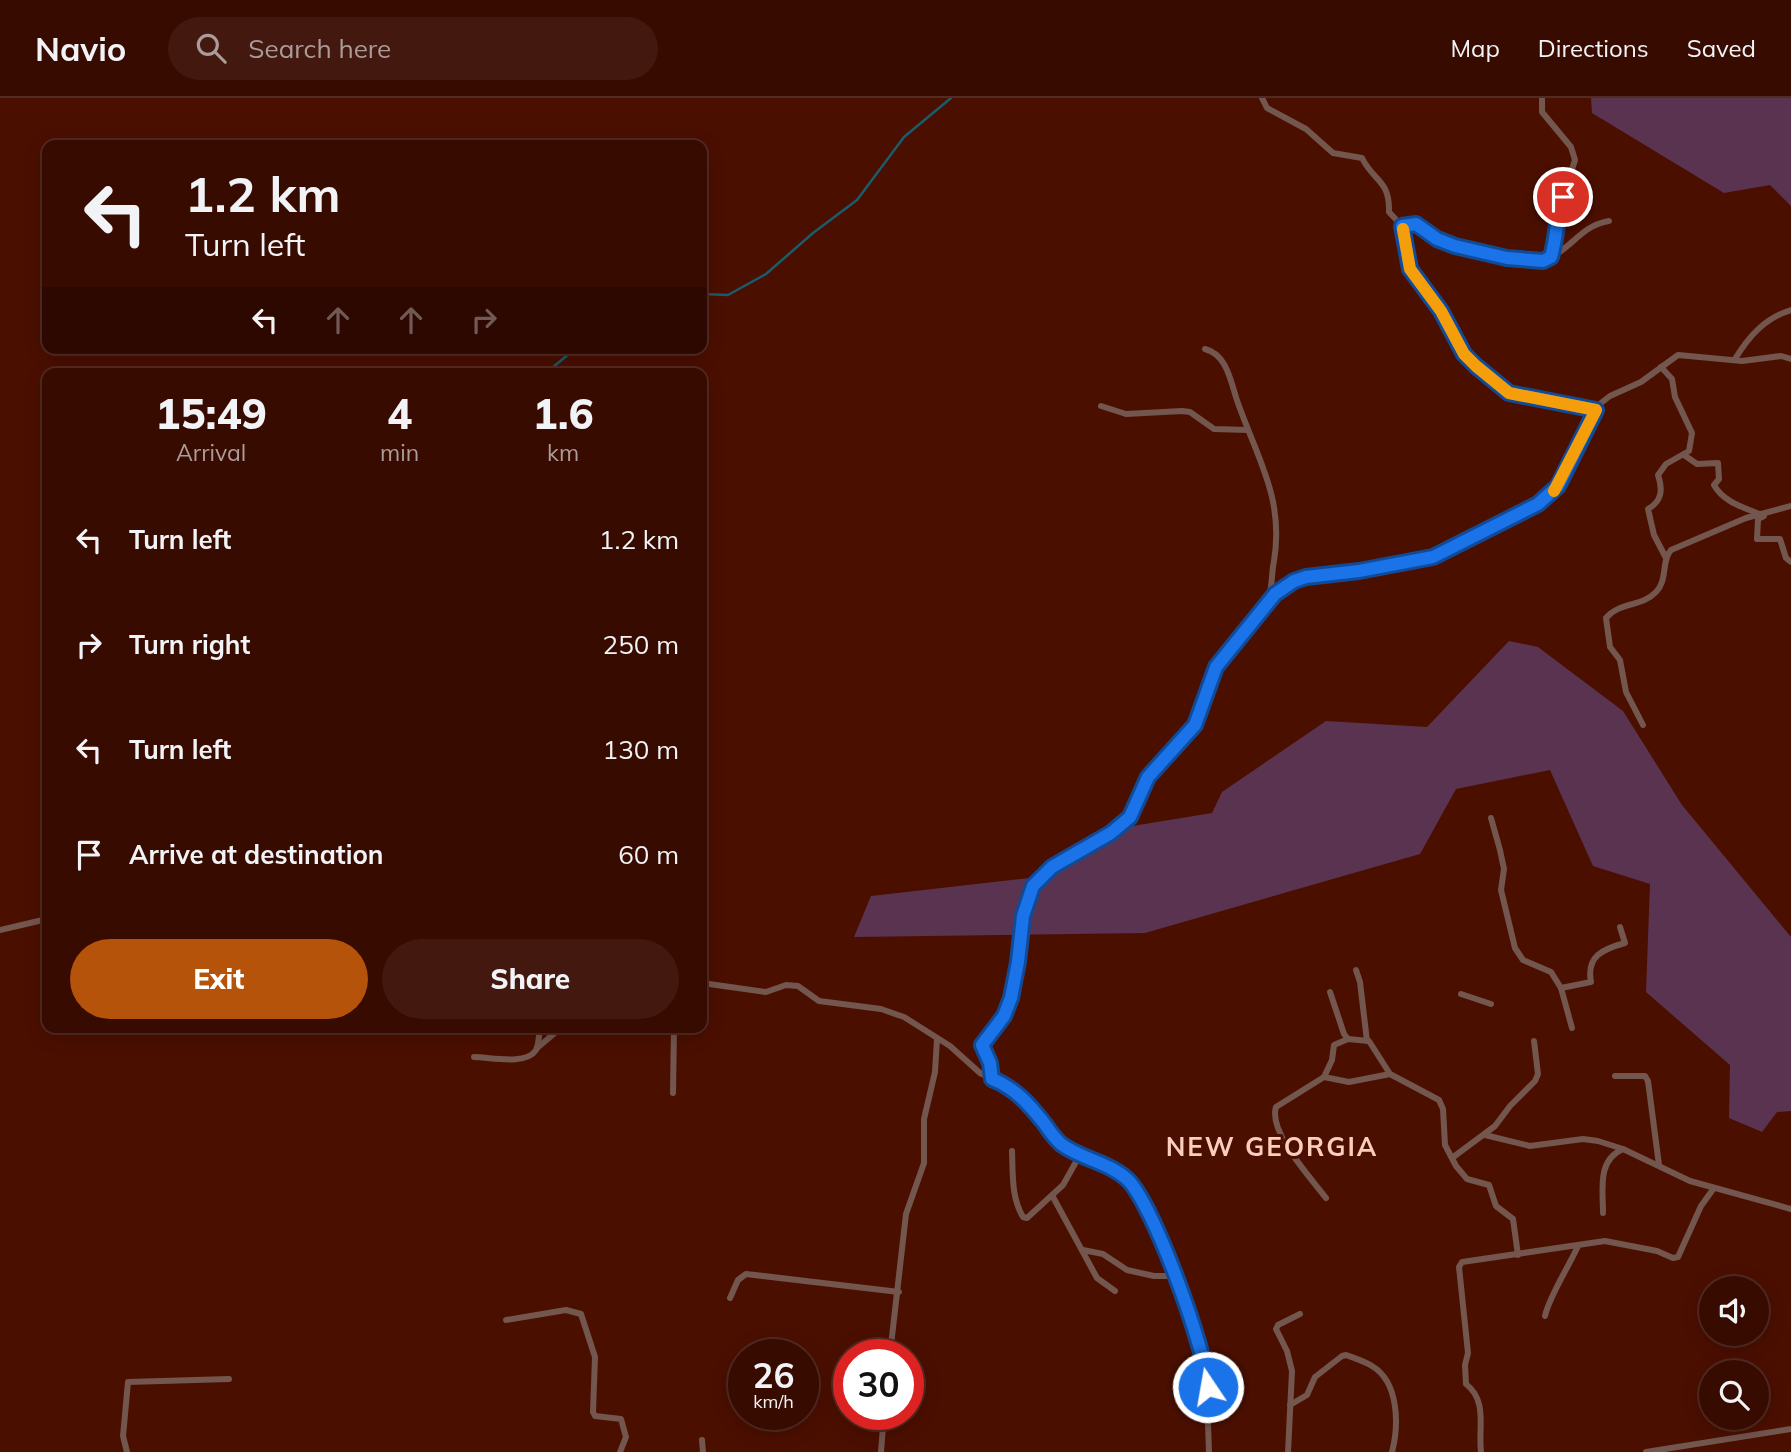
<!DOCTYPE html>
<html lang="en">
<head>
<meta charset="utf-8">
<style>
	:root { --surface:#380b00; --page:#43190f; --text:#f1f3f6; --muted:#ab9b99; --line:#522b22; --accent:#b45309 }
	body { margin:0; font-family:Mulish,sans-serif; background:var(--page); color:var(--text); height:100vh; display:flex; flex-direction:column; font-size:26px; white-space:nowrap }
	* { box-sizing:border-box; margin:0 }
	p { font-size:23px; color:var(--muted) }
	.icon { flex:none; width:38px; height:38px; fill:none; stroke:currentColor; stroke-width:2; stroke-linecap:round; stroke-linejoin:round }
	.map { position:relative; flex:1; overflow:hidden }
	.details { position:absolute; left:42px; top:270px; width:665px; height:665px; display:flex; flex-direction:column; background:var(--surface); border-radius:14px; box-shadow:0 4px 18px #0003,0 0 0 2px var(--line) }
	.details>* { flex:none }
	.top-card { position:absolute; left:42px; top:42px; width:665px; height:214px; border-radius:14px; box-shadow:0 4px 18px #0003,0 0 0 2px var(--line); background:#380b00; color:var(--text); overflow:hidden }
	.buttons { position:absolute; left:1699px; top:1178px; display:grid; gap:14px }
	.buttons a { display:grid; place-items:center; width:70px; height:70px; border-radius:50%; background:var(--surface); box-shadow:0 4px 18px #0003,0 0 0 2px var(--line); font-size:35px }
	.speed { position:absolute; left:728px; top:1241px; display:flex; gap:14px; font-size:35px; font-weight:700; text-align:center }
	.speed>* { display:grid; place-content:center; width:91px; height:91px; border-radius:50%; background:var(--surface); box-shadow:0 4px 18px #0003,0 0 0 2px var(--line); line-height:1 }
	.speed small { font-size:18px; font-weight:400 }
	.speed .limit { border:10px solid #d22; background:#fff; color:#111 }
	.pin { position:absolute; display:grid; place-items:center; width:60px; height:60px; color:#fff; margin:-30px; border:4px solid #fff; border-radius:50%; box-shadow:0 2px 7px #0007 }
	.me { position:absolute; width:77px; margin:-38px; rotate:348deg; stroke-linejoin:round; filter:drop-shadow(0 0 5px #0008) }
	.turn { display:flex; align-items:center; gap:24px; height:147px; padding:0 28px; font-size:32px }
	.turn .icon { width:91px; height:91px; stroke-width:2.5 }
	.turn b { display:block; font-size:49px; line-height:60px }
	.lanes { display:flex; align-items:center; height:66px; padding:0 28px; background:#0003; justify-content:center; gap:35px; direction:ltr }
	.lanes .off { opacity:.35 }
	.eta { display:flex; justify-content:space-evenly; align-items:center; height:119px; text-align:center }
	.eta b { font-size:42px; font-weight:800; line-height:49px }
	.button { display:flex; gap:14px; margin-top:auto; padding:14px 28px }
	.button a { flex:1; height:80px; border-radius:42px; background:var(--accent); color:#fff; font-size:28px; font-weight:800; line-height:80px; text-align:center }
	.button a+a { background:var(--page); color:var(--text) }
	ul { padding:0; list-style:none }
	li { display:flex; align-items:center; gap:21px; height:105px; padding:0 28px }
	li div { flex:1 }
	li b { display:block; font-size:26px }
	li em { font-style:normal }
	header { display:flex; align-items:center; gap:42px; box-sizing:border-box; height:98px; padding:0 35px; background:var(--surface); border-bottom:2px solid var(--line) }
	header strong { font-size:33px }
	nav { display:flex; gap:38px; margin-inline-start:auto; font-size:24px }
	.search { width:490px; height:63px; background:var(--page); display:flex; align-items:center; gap:18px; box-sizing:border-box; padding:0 24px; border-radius:38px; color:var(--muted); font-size:26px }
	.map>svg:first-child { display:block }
</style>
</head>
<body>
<header>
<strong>Navio</strong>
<div class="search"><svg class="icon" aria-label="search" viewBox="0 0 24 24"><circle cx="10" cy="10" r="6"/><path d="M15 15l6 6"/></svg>Search here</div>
<nav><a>Map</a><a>Directions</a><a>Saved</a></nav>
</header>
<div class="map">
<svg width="1791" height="1354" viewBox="0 0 1791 1354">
	<rect width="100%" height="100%" fill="#4b0f00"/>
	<g fill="#5a3350">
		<polygon points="1591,0 1791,0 1791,108 1770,87 1724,95 1592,15"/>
		<polygon points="1509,543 1538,549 1623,613 1682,707 1791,839 1791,1013 1777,1014 1762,1034 1729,1020 1730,967 1646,894 1650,786 1593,768 1550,672 1456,691 1420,756 1145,835 854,839 871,798 1030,780 1083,752 1108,732 1212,715 1222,694 1326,623 1427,629"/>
	</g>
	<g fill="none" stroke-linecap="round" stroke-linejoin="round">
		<g stroke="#195c6c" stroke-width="2.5">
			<polyline points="702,196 728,197 766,176 813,135 857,102 904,39 951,0"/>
			<polyline points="546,275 576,250"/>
		</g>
		<g stroke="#73564d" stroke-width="6">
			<path d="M1262 0 1267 10 1306 31 1333 55 1362 60C1374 84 1390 82 1389 114L1402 128 1410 171 1441 213 1464 256 1476 268 1509 295 1596 312"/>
			<polyline points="1542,0 1542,14 1571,49 1575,62 1559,112 1557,138 1551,159"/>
			<path d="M1402 128 1416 126C1424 131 1430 138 1438 142 1461 152 1533 171 1555 157 1575 145 1584 127 1609 123"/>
			<path d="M1205 251C1229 257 1231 288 1239 308 1259 363 1284 402 1274 463 1271 476 1273 489 1268 500"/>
			<path d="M1735 261C1749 238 1765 220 1791 212"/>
			<path d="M1661 269 1672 281 1675 299 1692 335 1689 353 1666 366 1658 377C1663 392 1662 403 1648 411L1654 437 1666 460"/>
			<polyline points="1101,308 1126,316 1182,313 1190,314 1214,331 1248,332"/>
			<path d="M1684 357 1697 366 1718 365 1719 381 1714 387C1724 405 1746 410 1764 418L1758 421 1757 441H1780L1786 460 1791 464"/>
			<path d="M1643 627 1626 594 1620 562 1610 549 1606 520C1619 504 1642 509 1656 494 1668 482 1661 463 1671 452L1746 420 1791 408"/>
			<path d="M1491 720 1500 752 1504 771 1501 792 1515 850 1523 862 1551 874 1561 890 1591 884C1586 858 1603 851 1625 845L1620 829"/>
			<polyline points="0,832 47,821"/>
			<polyline points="1356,872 1360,884 1367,943"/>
			<polyline points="702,885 766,894 786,887 798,888 819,903 881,911 904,919 950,948 980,975 1014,992 1033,1011 1061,1046 1103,1065 1127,1081 1140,1097 1148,1111 1206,1268 1209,1354"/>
			<polyline points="1561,890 1572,930"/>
			<polyline points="1330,894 1344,936 1348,941"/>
			<polyline points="1461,896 1491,906"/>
			<polyline points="537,950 562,929"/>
			<path d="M474 959C489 959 526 968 536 952 539 946 539 936 540 929"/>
			<polyline points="1615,978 1645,978 1648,983 1659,1067"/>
			<polyline points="1324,979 1332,962 1334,947 1348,941 1369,943 1390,976"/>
			<polyline points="992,981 990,965 982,947 1005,918 1011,900 1018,864 1023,818 1033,788 1052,769 1111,735 1130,719 1148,679 1195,627 1216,569 1275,496 1294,483 1306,479 1359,473 1432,459 1538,406 1558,388 1580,340 1601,305 1610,298 1641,284 1678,257 1742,263 1781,258 1791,261"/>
			<polyline points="673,995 674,929"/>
			<polyline points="1485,1037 1530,1048 1583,1041 1598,1043 1623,1051 1690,1083 1791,1111"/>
			<path d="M1012 1053C1013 1075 1011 1099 1023 1119L1027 1120 1063 1087 1081 1055"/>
			<polyline points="1452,1060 1495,1028 1510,1008 1535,983 1538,976 1534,943"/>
			<polyline points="1053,1099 1097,1180 1115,1193"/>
			<path d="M1326 1100C1311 1080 1268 1034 1276 1009L1324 979 1349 984 1390 976 1439 1002 1443 1011 1445 1047 1456 1068 1467 1081 1489 1087 1496 1108 1513 1121 1518 1157"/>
			<path d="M1603 1115C1603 1091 1597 1062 1623 1051"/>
			<polyline points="1083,1152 1103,1156 1127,1172 1154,1178 1175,1178"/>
			<polyline points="730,1200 738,1182 746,1176 899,1194"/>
			<path d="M1545 1218C1549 1199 1569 1168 1578 1148"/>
			<polyline points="506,1222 566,1212 581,1216 595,1259 593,1314 595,1318 621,1321 626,1339 620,1354"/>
			<polyline points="890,1256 906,1116 924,1065 924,1021 935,974 937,941"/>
			<path d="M1290 1307 1307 1297 1315 1279 1342 1258 1346 1257C1354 1260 1364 1263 1372 1268 1399 1284 1399 1327 1392 1354"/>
			<polyline points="702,1342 703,1354"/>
			<polyline points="127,1354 123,1338 128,1284 229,1281"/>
			<polyline points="881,1354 884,1316"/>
			<polyline points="1288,1354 1292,1273 1287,1253 1276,1231 1278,1227 1300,1216"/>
			<path d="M1481 1354C1478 1330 1488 1303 1466 1286L1465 1267 1468 1255 1459 1169 1462 1164 1605 1143 1657 1153 1673 1160 1678 1159 1701 1108 1714 1090"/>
			<polyline points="1646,1354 1791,1331"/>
		</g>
	</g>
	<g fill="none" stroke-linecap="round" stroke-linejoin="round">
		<defs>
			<path id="route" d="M1208 1289C1206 1252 1153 1105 1127 1081 1108 1064 1081 1061 1061 1046 1054 1040 1049 1032 1044 1025 1029 1006 1015 990 992 981L990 965 982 947 1004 918 1011 900 1018 864 1023 818 1033 788 1052 769 1111 735 1130 719 1148 679 1195 627 1216 569 1275 496 1294 483 1306 479 1359 473 1433 459 1538 406 1558 388 1596 312 1509 295 1476 268 1464 256 1441 213 1410 171 1402 128 1416 126 1437 141 1455 148 1507 160 1543 163 1551 159C1557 139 1556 119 1563 99"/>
		</defs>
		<use href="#route" stroke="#114b97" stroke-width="18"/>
		<use href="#route" stroke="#1a73e8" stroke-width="12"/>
		<polyline stroke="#f59e0b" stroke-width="12" points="1403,131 1410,171 1441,213 1464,256 1476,268 1509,295 1596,312 1554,393"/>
	</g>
	<g text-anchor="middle" stroke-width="6" stroke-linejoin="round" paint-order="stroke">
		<g font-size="26" font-weight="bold" letter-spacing="2" fill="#fbcdbf" stroke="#4b0f00">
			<text x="1272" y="1058">NEW GEORGIA</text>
		</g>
	</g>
</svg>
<div class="buttons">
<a><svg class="icon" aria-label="sound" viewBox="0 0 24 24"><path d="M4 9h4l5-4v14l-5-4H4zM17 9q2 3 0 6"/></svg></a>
<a><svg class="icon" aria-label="search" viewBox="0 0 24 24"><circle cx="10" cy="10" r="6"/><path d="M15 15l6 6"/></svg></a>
</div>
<div class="speed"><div>26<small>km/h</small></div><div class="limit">30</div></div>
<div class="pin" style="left:1563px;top:99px;background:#d93025"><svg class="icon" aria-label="arrive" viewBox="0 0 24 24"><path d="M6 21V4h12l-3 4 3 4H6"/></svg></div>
<svg class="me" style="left:1208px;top:1289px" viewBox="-20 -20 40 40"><circle r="17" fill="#1a73e8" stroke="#fff" stroke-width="3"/><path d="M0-11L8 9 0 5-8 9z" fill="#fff"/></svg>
<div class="top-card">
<div class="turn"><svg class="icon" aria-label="left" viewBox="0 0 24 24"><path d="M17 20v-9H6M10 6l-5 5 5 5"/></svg><div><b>1.2 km</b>Turn left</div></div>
<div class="lanes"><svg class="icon" aria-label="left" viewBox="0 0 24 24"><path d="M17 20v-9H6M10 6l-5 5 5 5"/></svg><svg class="icon off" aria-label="ahead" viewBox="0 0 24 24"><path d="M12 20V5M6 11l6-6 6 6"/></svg><svg class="icon off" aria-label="ahead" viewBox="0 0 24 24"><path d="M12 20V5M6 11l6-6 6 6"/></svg><svg class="icon off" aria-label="right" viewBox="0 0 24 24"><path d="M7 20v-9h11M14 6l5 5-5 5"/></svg></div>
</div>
<section class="details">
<div class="eta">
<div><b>15:49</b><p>Arrival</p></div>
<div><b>4</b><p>min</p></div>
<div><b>1.6</b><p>km</p></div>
</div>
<ul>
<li><svg class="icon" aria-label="left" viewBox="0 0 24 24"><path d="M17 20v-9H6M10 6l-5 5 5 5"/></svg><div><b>Turn left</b></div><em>1.2 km</em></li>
<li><svg class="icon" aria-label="right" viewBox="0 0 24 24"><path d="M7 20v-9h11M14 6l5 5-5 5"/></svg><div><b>Turn right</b></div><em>250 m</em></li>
<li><svg class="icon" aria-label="left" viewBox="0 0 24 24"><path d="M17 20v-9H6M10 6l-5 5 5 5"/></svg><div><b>Turn left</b></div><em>130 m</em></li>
<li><svg class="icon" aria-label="arrive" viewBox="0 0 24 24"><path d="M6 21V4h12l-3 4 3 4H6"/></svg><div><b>Arrive at destination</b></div><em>60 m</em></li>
</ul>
<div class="button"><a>Exit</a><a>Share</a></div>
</section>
</div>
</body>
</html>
